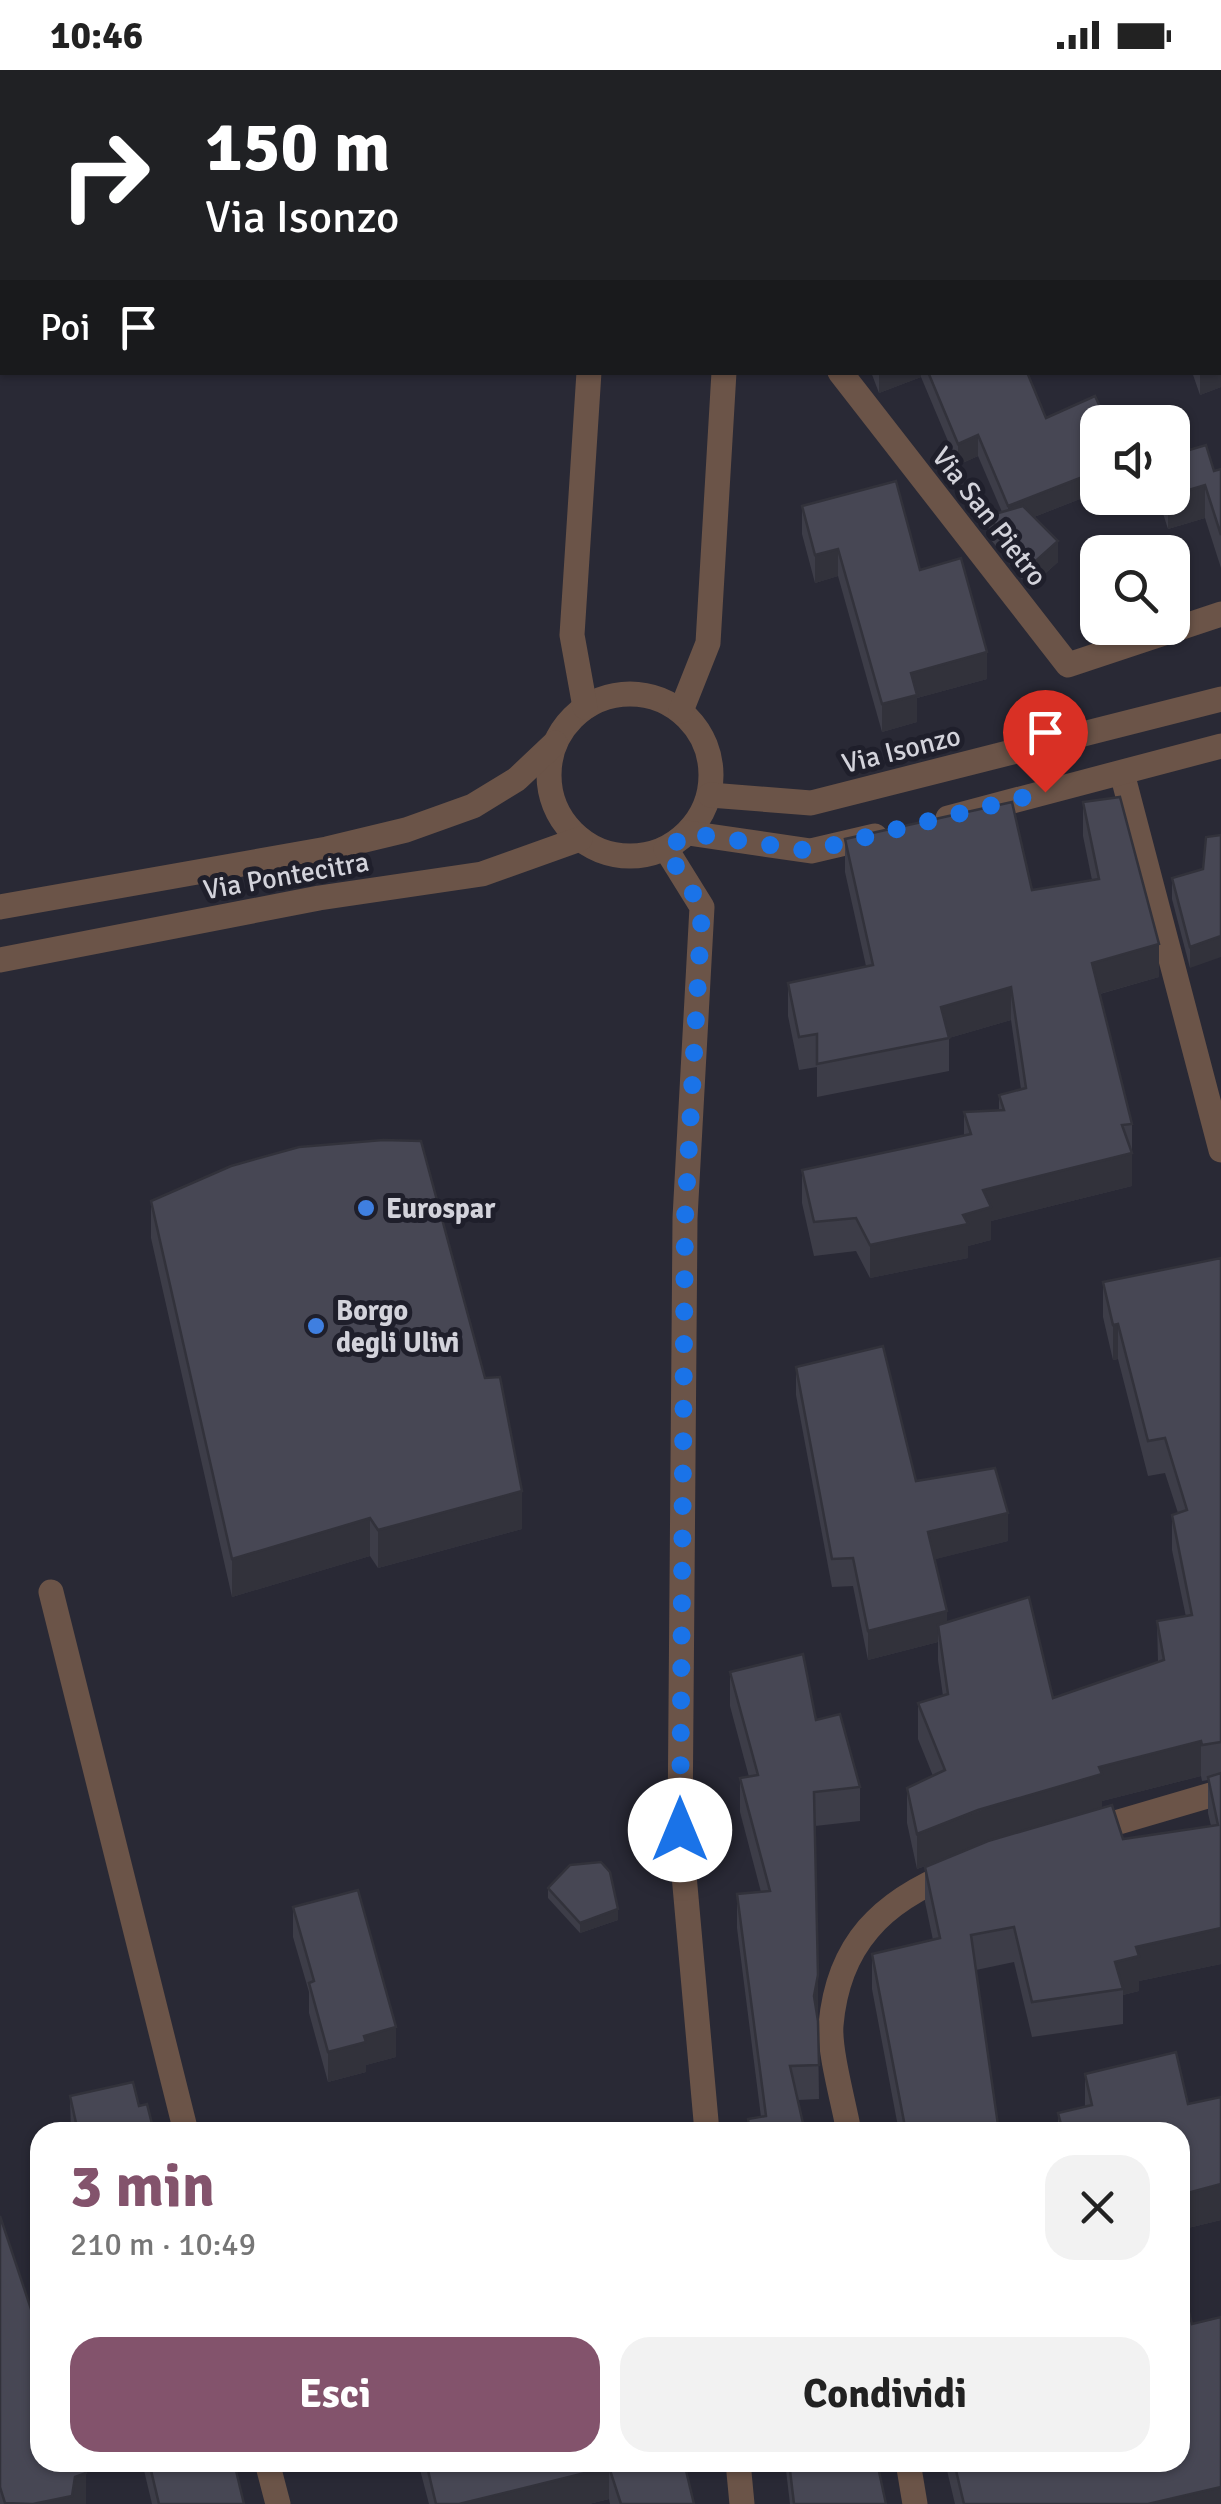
<!DOCTYPE html>
<html lang="it">
<head>
<meta charset="utf-8">
<style>
	:root { --surface:#fff; --page:#f2f2f2; --text:#222; --muted:#767676; --accent:#83536c }
	body { margin:0; font-family:Signika,sans-serif; background:var(--page); color:var(--text); height:100vh; display:flex; flex-direction:column; font-size:38px; white-space:nowrap }
	* { box-sizing:border-box; margin:0 }
	p { font-size:32px; color:var(--muted) }
	.icon { flex:none; width:55px; height:55px; fill:none; stroke:currentColor; stroke-width:2; stroke-linecap:round; stroke-linejoin:round }
	.map { position:relative; flex:1; overflow:hidden }
	.side { position:absolute; left:30px; top:2052px; width:1160px; height:350px; display:flex; flex-direction:column; background:var(--surface); border-radius:30px; box-shadow:0 2px 8px #0004 }
	.side>* { flex:none }
	.hud { position:absolute; left:0px; top:0px; width:1222px; height:305px; box-shadow:0 2px 8px #0004; background:#202124; color:#fff; overflow:hidden }
	.buttons { position:absolute; left:1080px; top:335px; display:grid; gap:20px }
	.buttons a { display:grid; place-items:center; width:110px; height:110px; border-radius:20px; background:var(--surface); box-shadow:0 2px 8px #0004; font-size:50px }
	.pin { position:absolute; display:grid; place-items:center; width:85px; height:85px; color:#fff; margin:-102px -42px; border-radius:50% 50% 50% 0; rotate:-45deg; box-shadow:0 0 10px #0007 }
	.pin .icon { rotate:45deg }
	.me { position:absolute; width:110px; margin:-55px; rotate:0deg; stroke-linejoin:round; filter:drop-shadow(0 0 8px #0008) }
	.turn { display:flex; align-items:center; gap:35px; height:210px; padding:0 40px; font-size:45px }
	.turn .icon { width:130px; height:130px; stroke-width:2.5 }
	.turn b { display:block; font-size:70px; line-height:85px }
	.then { display:flex; align-items:center; height:95px; padding:0 40px; background:#0003; gap:20px; font-size:38px }
	.round { display:grid; place-items:center; flex:none; width:105px; height:105px; border-radius:30px; background:var(--page) }
	.headline { display:flex; align-items:center; justify-content:space-between; height:170px; padding:0 40px }
	h1 { font-size:60px; font-weight:800; line-height:75px; color:var(--accent) }
	.cta { display:flex; gap:20px; margin-top:auto; padding:20px 40px }
	.cta a { flex:1; height:115px; border-radius:30px; background:var(--accent); color:#fff; font-size:40px; font-weight:800; line-height:115px; text-align:center }
	.cta a+a { background:var(--page); color:var(--text) }
	.status { display:flex; justify-content:space-between; align-items:center; height:70px; padding:0 50px; background:var(--surface); direction:ltr }
	.status svg { height:28px; fill:currentColor }
	.map>svg:first-child { display:block }
</style>
</head>
<body>
<div class="status"><b>10:46</b><svg viewBox="0 0 49 12"><path d="M0 12V9h3v3zM5 12V6h3v6zM10 12V3h3v9zM15 12V0h3v12zM26 1h20v11H26zM47 4h2v5h-2z"/></svg></div>
<div class="map">
<svg width="1221" height="2434" viewBox="0 0 1221 2434">
	<rect width="100%" height="100%" fill="#292935"/>
	<g fill="none" stroke-linecap="round" stroke-linejoin="round">
		<g stroke="#6b5448" stroke-width="25">
			<polyline points="596,0 597,2"/>
			<polyline points="741,2 741,0"/>
			<polyline points="840,302 1068,595 1221,544"/>
			<circle cx="630" cy="705" r="81"/>
			<polyline points="585,637 572,565 589,302"/>
			<polyline points="681,641 708,573 724,302"/>
			<polyline points="1122,703 1221,1080"/>
			<polyline points="710,725 811,733 1221,629"/>
			<polyline points="948,748 1221,676"/>
			<polyline points="688,763 811,781 875,766"/>
			<polyline points="666,779 702,837 685,1148 680,1760 707,2062"/>
			<polyline points="0,837 327,779 406,760 473,736 517,709 555,673"/>
			<polyline points="0,890 319,828 482,804 580,769"/>
			<polyline points="51,1522 186,2062"/>
			<polyline points="1088,1761 1221,1722"/>
			<path d="M849 2062C844 2034 829 1981 831 1955 838 1874 882 1831 955 1802"/>
			<polyline points="267,2392 278,2434"/>
			<polyline points="738,2392 742,2434"/>
			<polyline points="908,2392 915,2434"/>
		</g>
	</g>
	<g fill="#3d3d48" fill-rule="evenodd">
		<polygon points="1221,210 1221,317 1200,325 1192,302 1220,302"/>
		<polygon points="871,302 1027,302 1046,348 1098,422 1034,447 1058,492 1029,518 988,466 988,446 1002,442 978,386 958,395 921,307 879,323"/>
		<polygon points="1221,399 1221,498 1205,448 1168,459 1158,428 1172,428 1214,401"/>
		<polygon points="802,436 920,500 987,609 917,628 917,652 882,662 838,506 815,513 802,464"/>
		<polygon points="1083,732 1159,907 1100,924 1132,1054 1132,1116 991,1151 991,1170 968,1176 968,1188 870,1208 856,1181 814,1186 802,1133 802,1100 964,1065 964,1042 999,1041 999,1025 1021,1019 1011,950 949,968 949,1001 817,1027 817,997 799,1000 788,946 788,913 866,896 845,802 845,769 1032,820 1092,810 1083,766"/>
		<polygon points="1203,799 1190,898 1172,829 1172,808"/>
		<polygon points="151,1131 522,1459 378,1498 370,1486 232,1527 151,1168"/>
		<path d="M1221 1188V1894L1139 1911V1921L1123 1925V1954L1032 1967 1014 1892 976 1900 999 2062H899L872 1919V1884L933 1870 925 1832V1797L928 1795 917 1799 907 1753V1718L933 1706 918 1669V1633L943 1626 938 1590V1572L868 1590 853 1516 832 1517 796 1325V1297L916 1411 1008 1471 935 1489 947 1552 1053 1628 1158 1592 1157 1551 1186 1547 1172 1480V1445L1178 1443 1165 1403 1148 1406 1118 1289 1113 1290 1103 1247V1212ZM1201 1706 1202 1711 1208 1710V1743L1211 1756 1123 1769 1102 1738V1731Z"/>
		<polygon points="730,1602 816,1650 860,1717 860,1751 815,1756 819,2029 798,2030 805,2062 748,2062 748,2049 761,2047 737,1858 737,1824 761,1822 740,1742 740,1708 749,1707 730,1636"/>
		<polygon points="548,1818 618,1850 580,1863 548,1828"/>
		<polygon points="293,1837 396,1987 366,1995 366,2002 328,2012 309,1943 309,1922 293,1867"/>
		<polygon points="1085,2004 1188,2034 1221,2027 1221,2150 1180,2160 1180,2062 1058,2062 1058,2043 1085,2037"/>
		<polygon points="70,2026 154,2062 71,2062"/>
		<polygon points="0,2146 86,2434 0,2434"/>
		<polygon points="142,2392 234,2392 244,2434 152,2434"/>
		<polygon points="418,2392 684,2392 694,2434 610,2434 609,2429 589,2434 429,2434"/>
		<polygon points="785,2392 877,2392 886,2434 790,2434"/>
		<polygon points="945,2392 1066,2392 1067,2398 1221,2434 955,2434"/>
	</g>
	<g fill="#32323b">
		<polygon points="0,123 2,123 2,160 0,161"/>
		<polygon points="1221,130 1221,163 1220,164 1220,131"/>
		<polygon points="1221,284 1221,317 1200,325 1200,302 1220,302"/>
		<polygon points="879,302 921,302 921,307 879,323"/>
		<polygon points="978,365 978,386 958,395 958,374"/>
		<polygon points="1098,401 1098,422 1008,457 1008,436"/>
		<polygon points="1205,415 1205,448 1168,459 1168,428 1172,428 1172,425"/>
		<polygon points="1058,471 1058,492 1029,518 1029,497"/>
		<polygon points="838,479 838,506 815,513 815,485"/>
		<polygon points="987,582 987,609 917,628 917,652 882,662 882,634 911,603"/>
		<polygon points="1221,866 1221,887 1190,898 1190,877"/>
		<polygon points="1159,874 1159,907 1092,926 1092,893"/>
		<polygon points="1011,917 1011,950 949,968 941,937"/>
		<polygon points="1132,1083 1132,1116 991,1151 991,1170 968,1176 968,1188 870,1208 870,1175 963,1145 983,1120"/>
		<polygon points="1118,1254 1118,1289 1113,1290 1113,1255"/>
		<polygon points="522,1421 522,1459 378,1498 378,1460"/>
		<polygon points="1008,1443 1008,1471 928,1491 928,1462"/>
		<polygon points="370,1448 370,1486 232,1527 232,1489"/>
		<polygon points="947,1541 947,1569 938,1555 938,1572 868,1590 868,1561"/>
		<polygon points="1201,1671 1201,1706 1102,1731 1102,1740 978,1775 917,1799 917,1764 1099,1697"/>
		<polygon points="618,1839 618,1850 580,1863 580,1853"/>
		<polygon points="1221,1858 1221,1894 1139,1911 1139,1921 1123,1925 1123,1919 1115,1892 1136,1877"/>
		<polygon points="818,1905 818,1939 814,1960 814,1926"/>
		<polygon points="396,1957 396,1987 366,1995 366,2002 328,2012 328,1982 364,1966"/>
		<polygon points="1221,2114 1221,2150 1180,2160 1180,2125"/>
		<polygon points="609,2397 609,2429 589,2434 459,2434"/>
		<polygon points="86,2403 86,2434 33,2434 75,2407"/>
		<polygon points="1221,2417 1221,2434 1148,2434"/>
	</g>
	<g fill="#474754" stroke="#32323b" stroke-width="2.5">
		<polygon points="133,0 243,0 243,2 124,2"/>
		<polygon points="1130,0 1214,0 1215,2 1131,2"/>
		<polygon points="2,34 2,123 0,123 0,35"/>
		<polygon points="1221,57 1221,130 1220,131 1220,58"/>
		<polygon points="1220,210 1221,210 1220,285"/>
		<polygon points="928,302 1027,302 1046,348 1095,326 1107,352 1098,352 1098,401 1008,436 978,365 958,374"/>
		<polygon points="1206,375 1214,401 1221,399 1221,465 1205,415 1172,425 1172,385"/>
		<polygon points="896,411 920,500 961,488 987,582 911,603 917,625 882,634 838,479 815,485 802,436"/>
		<polygon points="1023,436 1058,471 1029,497 988,446"/>
		<polygon points="1120,727 1159,874 1092,893 1132,1054 1122,1055 1132,1083 983,1120 991,1137 963,1145 968,1154 870,1175 856,1148 814,1152 802,1100 971,1064 964,1042 1004,1040 999,1025 1026,1018 1011,917 941,937 949,968 817,994 817,964 799,967 788,913 873,895 845,769 1012,732 1032,820 1099,809 1083,732"/>
		<polygon points="1221,765 1221,866 1190,877 1172,808 1203,799 1206,767"/>
		<polygon points="383,1070 421,1071 485,1308 500,1307 522,1421 378,1460 370,1448 232,1489 151,1131 231,1096 299,1077"/>
		<polygon points="1221,1188 1221,1672 1202,1675 1201,1671 1099,1697 1102,1704 978,1740 917,1764 907,1718 945,1700 918,1633 948,1624 938,1555 1029,1527 1053,1628 1164,1590 1157,1551 1192,1545 1172,1445 1187,1440 1165,1368 1148,1371 1118,1254 1113,1255 1103,1212"/>
		<polygon points="883,1276 916,1411 995,1398 1008,1443 928,1462 947,1541 868,1561 853,1488 832,1489 796,1297"/>
		<polygon points="803,1584 816,1650 840,1644 860,1717 814,1722 818,1905 814,1926 818,1951 819,1995 790,1996 805,2062 750,2062 748,2049 766,2046 737,1824 770,1821 740,1708 758,1705 730,1602"/>
		<polygon points="1221,1703 1221,1858 1136,1877 1139,1886 1115,1892 1123,1919 1032,1932 1014,1857 971,1865 999,2062 906,2062 872,1884 940,1868 925,1797 988,1771 1112,1735 1123,1769 1218,1755 1208,1707"/>
		<polygon points="601,1792 610,1802 618,1839 580,1853 548,1818 570,1795"/>
		<polygon points="358,1820 396,1957 364,1966 366,1972 328,1982 309,1913 314,1911 293,1837"/>
		<polygon points="1176,1982 1188,2034 1221,2027 1221,2114 1180,2125 1180,2062 1063,2062 1058,2043 1092,2035 1085,2004"/>
		<polygon points="133,2012 139,2036 147,2034 154,2062 78,2062 70,2026"/>
		<polygon points="0,2146 40,2266 40,2392 82,2392 86,2403 75,2407 72,2426 33,2434 5,2433 0,2417"/>
		<polygon points="1180,2206 1192,2254 1221,2247 1221,2417 1148,2434 964,2434 954,2392 1066,2392 1067,2398 1091,2392 1180,2392"/>
		<polygon points="149,2392 234,2392 244,2434 159,2434"/>
		<polygon points="426,2392 684,2392 694,2434 621,2434 609,2397 459,2434 436,2434"/>
		<polygon points="789,2392 877,2392 886,2434 794,2434"/>
	</g>
	<g fill="none" stroke-linecap="round" stroke-linejoin="round">
		<polyline stroke="#1a73e8" stroke-width="18" stroke-dasharray="0 32.4" points="680,1760 685,1148 702,838 666,780 688,763 810,781 1045,722"/>
	</g>
	<g fill="#3f7fe0" stroke="#1f1f2b" stroke-width="4">
		<circle cx="366" cy="1138" r="10"/>
		<circle cx="316" cy="1256" r="10"/>
	</g>
	<g text-anchor="middle" stroke-width="10" stroke-linejoin="round" paint-order="stroke">
		<g font-size="28" fill="#d3d3db" stroke="#1f1f2b">
			<text transform="translate(990 446) rotate(52)" y="10">Via San Pietro</text>
			<text transform="translate(901 679) rotate(-14)" y="10">Via Isonzo</text>
			<text transform="translate(286 805) rotate(-10)" y="10">Via Pontecitra</text>
		</g>
		<g font-size="28" font-weight="bold" fill="#d3d3db" stroke="#1f1f2b" text-anchor="start">
			<text x="386" y="1148">Eurospar</text>
			<text x="336" y="1250">Borgo<tspan x="336" dy="32">degli Ulivi</tspan></text>
		</g>
	</g>
</svg>
<div class="buttons">
<a><svg class="icon" aria-label="sound" viewBox="0 0 24 24"><path d="M4 9h4l5-4v14l-5-4H4zM17 9q2 3 0 6"/></svg></a>
<a><svg class="icon" aria-label="search" viewBox="0 0 24 24"><circle cx="10" cy="10" r="6"/><path d="M15 15l6 6"/></svg></a>
</div>
<div class="pin" style="left:1045px;top:722px;background:#d93025"><svg class="icon" aria-label="arrive" viewBox="0 0 24 24"><path d="M6 21V4h12l-3 4 3 4H6"/></svg></div>
<svg class="me" style="left:680px;top:1760px" viewBox="-20 -20 40 40"><circle r="19" fill="#fff"/><path d="M0-13L10 11 0 6-10 11z" fill="#1a73e8"/></svg>
<div class="hud">
<div class="turn"><svg class="icon" aria-label="right" viewBox="0 0 24 24"><path d="M7 20v-9h11M14 6l5 5-5 5"/></svg><div><b>150 m</b>Via Isonzo</div></div>
<div class="then">Poi<svg class="icon" aria-label="arrive" viewBox="0 0 24 24"><path d="M6 21V4h12l-3 4 3 4H6"/></svg></div>
</div>
<section class="side">
<div class="headline"><div><h1>3 min</h1><p>210 m · 10:49</p></div><a class="round"><svg class="icon" aria-label="close" viewBox="0 0 24 24"><path d="M6 6l12 12M18 6L6 18"/></svg></a></div>
<div class="cta"><a>Esci</a><a>Condividi</a></div>
</section>
</div>
</body>
</html>
